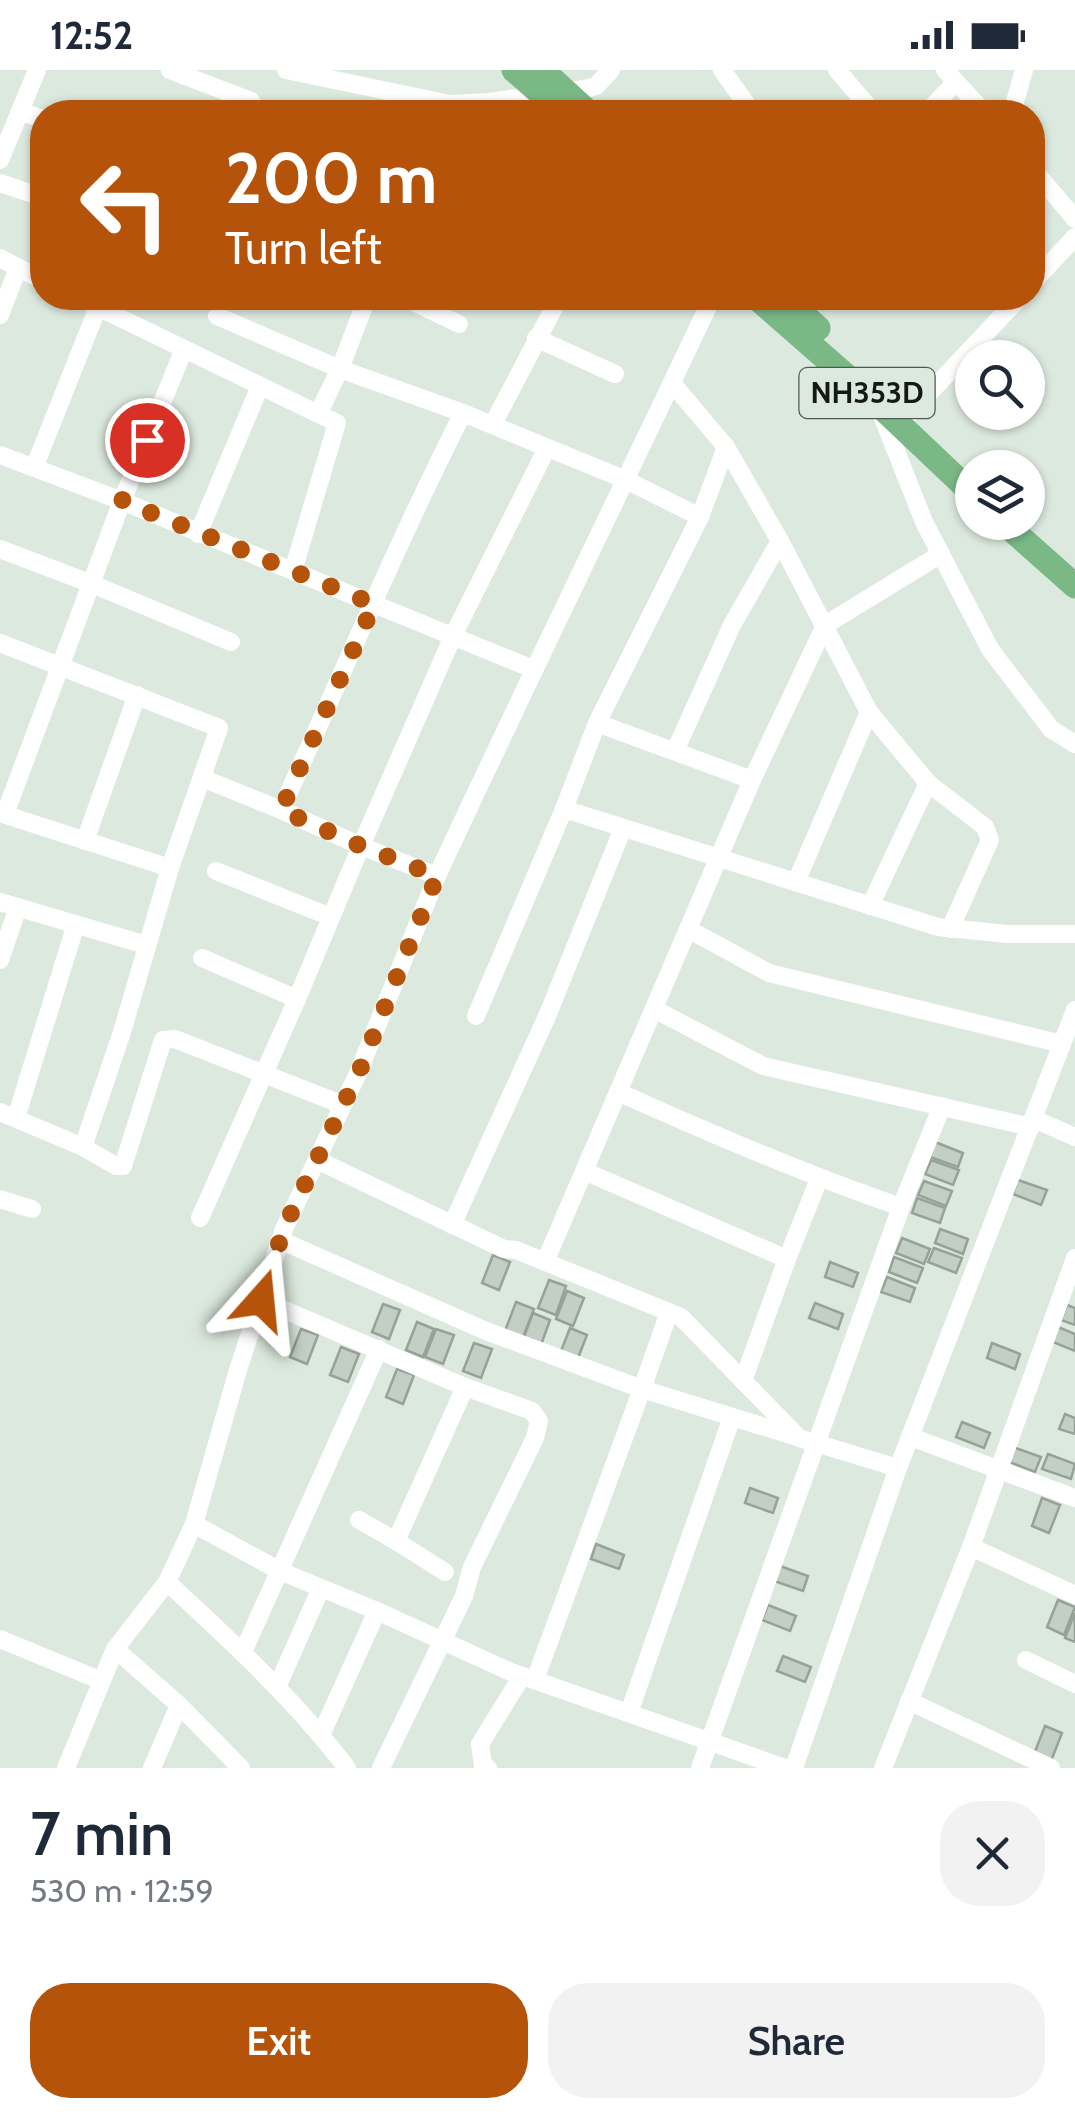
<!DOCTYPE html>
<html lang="en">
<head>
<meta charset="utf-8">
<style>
	:root { --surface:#fff; --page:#f2f2f3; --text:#1f2937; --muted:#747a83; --accent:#b45309 }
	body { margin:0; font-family:Cabin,sans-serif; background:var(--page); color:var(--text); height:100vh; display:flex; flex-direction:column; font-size:38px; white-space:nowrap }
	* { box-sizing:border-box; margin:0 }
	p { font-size:32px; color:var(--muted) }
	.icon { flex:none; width:55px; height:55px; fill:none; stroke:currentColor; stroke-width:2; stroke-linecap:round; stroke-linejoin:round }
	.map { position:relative; height:1698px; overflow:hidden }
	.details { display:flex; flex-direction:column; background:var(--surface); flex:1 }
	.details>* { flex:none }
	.guide { position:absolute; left:30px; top:30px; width:1015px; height:210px; border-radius:40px; box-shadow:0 2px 8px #0004; background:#b45309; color:#fff; overflow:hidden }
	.fabs { position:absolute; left:955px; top:270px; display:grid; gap:20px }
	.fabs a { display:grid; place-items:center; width:90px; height:90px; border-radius:50%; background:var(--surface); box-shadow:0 2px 8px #0004; font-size:50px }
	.pin { position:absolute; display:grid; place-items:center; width:85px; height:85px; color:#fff; margin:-42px; border:5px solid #fff; border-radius:50%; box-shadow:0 2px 10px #0007 }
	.me { position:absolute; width:110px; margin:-55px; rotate:18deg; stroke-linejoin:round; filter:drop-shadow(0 0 8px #0008) }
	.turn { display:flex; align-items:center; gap:35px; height:210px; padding:0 30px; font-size:45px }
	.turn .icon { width:130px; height:130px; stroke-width:2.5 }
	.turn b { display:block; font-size:70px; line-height:85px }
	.round { display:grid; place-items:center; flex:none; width:105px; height:105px; border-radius:40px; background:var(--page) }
	.overview { display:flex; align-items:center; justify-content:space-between; height:170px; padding:0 30px }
	h1 { font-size:60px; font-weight:600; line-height:75px }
	.button { display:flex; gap:20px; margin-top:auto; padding:20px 30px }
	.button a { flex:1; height:115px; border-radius:40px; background:var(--accent); color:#fff; font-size:40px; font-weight:600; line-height:115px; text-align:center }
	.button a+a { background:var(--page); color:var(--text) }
	.status { display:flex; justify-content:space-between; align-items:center; height:70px; padding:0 50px; background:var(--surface); direction:ltr }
	.status svg { height:28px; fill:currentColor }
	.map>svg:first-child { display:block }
</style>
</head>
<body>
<div class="status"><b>12:52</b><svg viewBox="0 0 49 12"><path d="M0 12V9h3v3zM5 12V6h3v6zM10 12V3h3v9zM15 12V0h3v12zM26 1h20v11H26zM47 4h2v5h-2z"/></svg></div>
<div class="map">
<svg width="1075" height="1698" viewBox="0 0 1075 1698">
	<rect width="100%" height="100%" fill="#dce9de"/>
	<g fill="#c3cfc5" stroke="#96a297" stroke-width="2.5">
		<polygon points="935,1072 963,1083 958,1097 930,1087"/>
		<polygon points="931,1090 959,1100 953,1115 925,1104"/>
		<polygon points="1018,1110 1047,1120 1041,1135 1013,1124"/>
		<polygon points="924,1111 952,1121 946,1136 918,1125"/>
		<polygon points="917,1128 945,1138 940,1153 912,1143"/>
		<polygon points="940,1159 968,1169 963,1184 935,1173"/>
		<polygon points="902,1168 930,1179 924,1194 896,1183"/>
		<polygon points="934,1178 962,1188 956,1203 928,1192"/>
		<polygon points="493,1185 510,1192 499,1220 482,1213"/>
		<polygon points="894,1187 923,1198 917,1213 889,1202"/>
		<polygon points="830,1192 858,1203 853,1217 825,1207"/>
		<polygon points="887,1207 915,1218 910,1232 881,1222"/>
		<polygon points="549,1210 566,1216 556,1245 538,1238"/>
		<polygon points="567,1221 584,1228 573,1256 556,1249"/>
		<polygon points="516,1232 534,1239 523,1267 505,1261"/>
		<polygon points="815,1233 843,1244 838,1259 809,1248"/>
		<polygon points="383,1234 400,1240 389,1269 372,1262"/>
		<polygon points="1067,1235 1075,1238 1075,1255 1061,1250"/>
		<polygon points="533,1243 550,1250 540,1278 522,1272"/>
		<polygon points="417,1252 434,1259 423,1287 406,1280"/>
		<polygon points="1058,1257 1075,1264 1075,1281 1053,1272"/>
		<polygon points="570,1258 587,1265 576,1293 559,1286"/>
		<polygon points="301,1259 318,1265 307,1294 290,1287"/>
		<polygon points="436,1259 454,1265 443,1294 425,1287"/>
		<polygon points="474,1273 492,1279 481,1308 463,1301"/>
		<polygon points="992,1273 1020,1284 1015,1299 987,1288"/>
		<polygon points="341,1277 359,1284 348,1312 330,1305"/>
		<polygon points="397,1299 414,1305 403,1334 386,1327"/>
		<polygon points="1065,1344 1075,1348 1075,1364 1059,1359"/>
		<polygon points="962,1352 990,1363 984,1378 956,1367"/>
		<polygon points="1013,1377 1041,1387 1035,1402 1007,1391"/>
		<polygon points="1048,1384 1075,1394 1071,1409 1042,1399"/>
		<polygon points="750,1418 778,1428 773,1443 745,1433"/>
		<polygon points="1042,1428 1060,1435 1049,1463 1032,1456"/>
		<polygon points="596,1474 624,1485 619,1499 591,1489"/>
		<polygon points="780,1496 808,1506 803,1521 774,1511"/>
		<polygon points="1058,1530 1075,1537 1064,1565 1047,1557"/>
		<polygon points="768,1535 796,1546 790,1561 762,1550"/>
		<polygon points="1075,1543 1075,1572 1065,1568"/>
		<polygon points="783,1586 811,1597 805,1612 777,1601"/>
		<polygon points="1045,1656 1062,1663 1051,1691 1034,1684"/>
	</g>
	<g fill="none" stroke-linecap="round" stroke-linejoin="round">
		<g stroke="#fff" stroke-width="18">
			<polyline points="170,0 251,31"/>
			<polyline points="286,0 450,34 489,32 585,19 596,16 611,0"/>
			<polyline points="722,0 752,42"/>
			<polyline points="837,0 873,42"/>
			<polyline points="945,0 984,42"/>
			<polyline points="20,41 42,49"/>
			<polyline points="927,42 956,12"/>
			<polyline points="1012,42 1024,0"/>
			<polyline points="0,90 37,0"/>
			<polyline points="1032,98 1075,149"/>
			<polyline points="0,113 42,127"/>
			<polyline points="0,188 42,210"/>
			<polyline points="1032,213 1075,167"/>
			<polyline points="405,228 459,254"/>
			<polyline points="0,245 18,198"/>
			<polyline points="217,246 340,299 463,343"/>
			<polyline points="536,268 615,304"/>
			<polyline points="672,313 726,377 780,471 869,642 928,713"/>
			<polyline points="888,322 877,333 924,452 990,579 1051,659 1075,674"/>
			<polyline points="318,344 340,299 367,228"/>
			<polyline points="493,354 559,228"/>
			<polyline points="900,354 1019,228"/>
			<polyline points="726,377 700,447 597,653 752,710 825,555 941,484"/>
			<path d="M547 378 453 566 361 776 437 806C527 612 621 421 712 228"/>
			<polyline points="0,385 122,431 293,501 337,353 79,228"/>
			<polyline points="34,398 98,237"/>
			<polyline points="198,464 260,316"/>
			<polyline points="0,479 92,514 231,572"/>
			<polyline points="293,501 533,599"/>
			<polyline points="0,573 219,658 170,798 122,962 83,1077 0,1042"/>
			<polyline points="675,681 732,555 780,471"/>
			<polyline points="202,708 281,740"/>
			<polyline points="564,739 597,653"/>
			<polyline points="0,743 170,798"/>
			<polyline points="5,744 122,431 184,279"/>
			<polyline points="85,771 137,625"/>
			<polyline points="216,801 331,847"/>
			<polyline points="796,812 869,642"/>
			<polyline points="0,832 146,875"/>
			<polyline points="870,836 928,713 985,757 990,770 950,859"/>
			<polyline points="688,859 769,903 1062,974"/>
			<polyline points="202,888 297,929"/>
			<polyline points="0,890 18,837"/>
			<polyline points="654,939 763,996 1031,1057"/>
			<polyline points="476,946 564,739 938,857 1007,864 1075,864"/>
			<path d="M618 1022C711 1064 804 1104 901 1137"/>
			<polyline points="16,1048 76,854"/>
			<polyline points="1034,1049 1075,1067"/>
			<polyline points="83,1077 116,1096 123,1096 163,970 175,969 343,1035"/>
			<polyline points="317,1090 504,1179 516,1180 681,1247 799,1368 898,1398"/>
			<polyline points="584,1101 787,1189 743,1311"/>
			<polyline points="0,1129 32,1139"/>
			<path d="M200 1148 297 929 361 776 281 740C341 607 397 473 463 343L626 410 700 447"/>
			<polyline points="452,1155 548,944 623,758"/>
			<polyline points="280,1170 486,1261 642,1319 535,1610"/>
			<polyline points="787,1189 819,1109"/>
			<polyline points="545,1192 752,710"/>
			<polyline points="261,1230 465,1317 532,1341 539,1351 535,1368 472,1497 464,1526 381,1698"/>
			<polyline points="669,1242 642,1319 797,1367"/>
			<polyline points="911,1367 1075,1428"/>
			<polyline points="359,1450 396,1471"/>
			<polyline points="194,1454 280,1501 377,1541 511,1602 785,1698"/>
			<polyline points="971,1477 1075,1525"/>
			<polyline points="445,1502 396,1471 465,1317"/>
			<path d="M167 1512C231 1571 294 1629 347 1698"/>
			<polyline points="0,1569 102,1611"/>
			<polyline points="115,1579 167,1512 194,1454 238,1300 284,1159 359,1001 437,806"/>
			<polyline points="243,1582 379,1279"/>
			<polyline points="1026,1590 1075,1614"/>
			<polyline points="277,1617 321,1518"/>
			<polyline points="909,1631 1051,1698"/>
			<polyline points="629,1643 732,1347"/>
			<polyline points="321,1665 377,1541"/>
			<polyline points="66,1698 115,1579 179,1635 241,1698"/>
			<polyline points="152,1698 179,1635"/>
			<polyline points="488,1698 483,1696 480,1674 522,1606"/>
			<polyline points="700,1698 901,1137 942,1036"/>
			<polyline points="794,1698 898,1398 1075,940"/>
			<polyline points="883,1698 971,1477 1075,1188"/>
		</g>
		<g stroke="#7ab886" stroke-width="25">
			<polyline points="514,0 562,42"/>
			<polyline points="542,0 588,42"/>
			<polyline points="757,228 877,333 972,423"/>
			<polyline points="785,228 818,258"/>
			<polyline points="1003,452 1075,516"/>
		</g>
	</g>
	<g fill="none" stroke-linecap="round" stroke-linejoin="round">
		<polyline stroke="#b45309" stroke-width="18" stroke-dasharray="0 32.4" points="147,370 122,431 374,534 281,740 361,776 437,806 359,1002 284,1158 261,1230"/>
	</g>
	<g text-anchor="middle" stroke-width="8" stroke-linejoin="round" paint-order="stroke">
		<rect fill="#dce9de" stroke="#515752" stroke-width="2.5" x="799.5" y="298" width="135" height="50" rx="8"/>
		<g font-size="30" font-weight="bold" fill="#151916">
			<text x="867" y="333">NH353D</text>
		</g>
	</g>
</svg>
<div class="fabs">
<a><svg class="icon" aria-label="search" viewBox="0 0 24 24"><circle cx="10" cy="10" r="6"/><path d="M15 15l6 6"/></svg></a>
<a><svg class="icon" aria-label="layers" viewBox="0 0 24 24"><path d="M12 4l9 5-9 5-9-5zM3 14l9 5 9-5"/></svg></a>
</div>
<div class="pin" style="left:147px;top:370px;background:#d93025"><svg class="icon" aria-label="arrive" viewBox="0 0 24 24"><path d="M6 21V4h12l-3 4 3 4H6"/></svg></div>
<svg class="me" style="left:261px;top:1230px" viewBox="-20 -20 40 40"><path d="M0-17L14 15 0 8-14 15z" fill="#b45309" stroke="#fff" stroke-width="4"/></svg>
<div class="guide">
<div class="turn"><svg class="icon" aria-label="left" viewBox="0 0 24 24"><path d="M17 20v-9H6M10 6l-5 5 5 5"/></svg><div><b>200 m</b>Turn left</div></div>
</div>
</div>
<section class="details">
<div class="overview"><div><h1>7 min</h1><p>530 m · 12:59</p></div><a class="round"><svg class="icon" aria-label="close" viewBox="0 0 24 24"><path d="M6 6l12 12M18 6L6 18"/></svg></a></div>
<div class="button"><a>Exit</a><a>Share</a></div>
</section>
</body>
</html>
